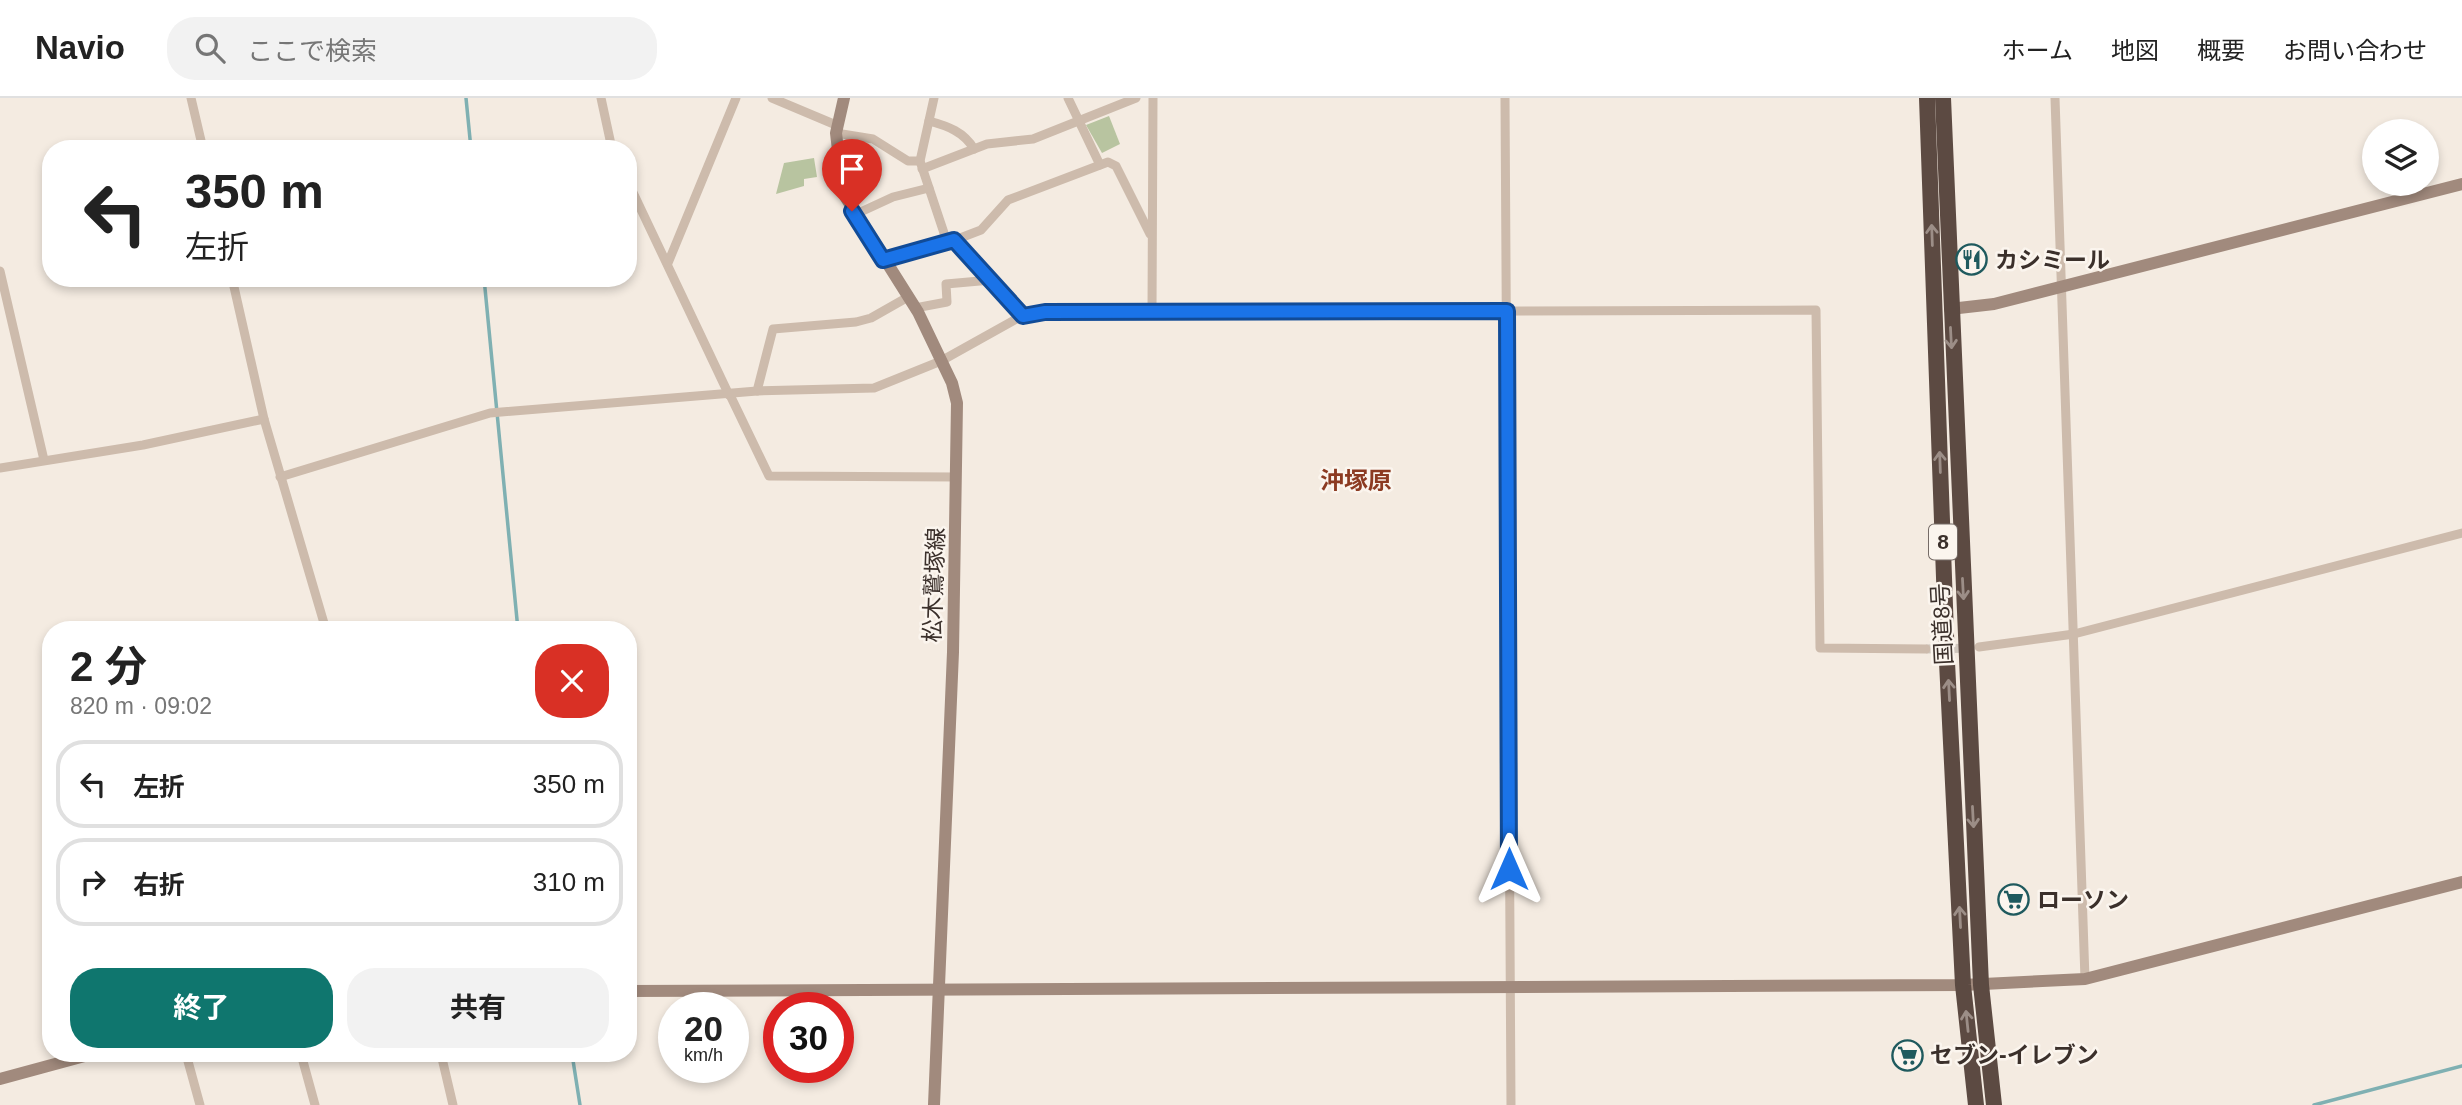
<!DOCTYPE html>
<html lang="ja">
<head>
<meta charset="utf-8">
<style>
	:root { --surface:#fff; --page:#f2f2f2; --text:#222; --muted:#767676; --line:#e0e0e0; --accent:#0f766e }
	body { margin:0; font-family:Helvetica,"Noto Sans JP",sans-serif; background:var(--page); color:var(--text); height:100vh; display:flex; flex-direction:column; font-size:26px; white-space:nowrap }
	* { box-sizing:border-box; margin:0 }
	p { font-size:23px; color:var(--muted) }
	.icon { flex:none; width:38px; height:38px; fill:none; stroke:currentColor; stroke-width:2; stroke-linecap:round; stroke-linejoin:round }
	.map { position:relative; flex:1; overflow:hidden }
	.drawer { position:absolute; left:42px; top:523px; width:595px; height:441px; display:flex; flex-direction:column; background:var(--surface); border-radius:28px; box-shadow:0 4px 10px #0003 }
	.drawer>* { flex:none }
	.top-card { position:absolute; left:42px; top:42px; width:595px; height:147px; border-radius:28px; box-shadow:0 4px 10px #0003; background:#fff; color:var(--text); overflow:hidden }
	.tools { position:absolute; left:2362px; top:21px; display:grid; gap:14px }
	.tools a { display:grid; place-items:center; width:77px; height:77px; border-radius:50%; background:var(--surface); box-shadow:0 4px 10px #0003; font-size:35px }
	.speed { position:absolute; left:658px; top:894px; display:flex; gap:14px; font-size:35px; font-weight:700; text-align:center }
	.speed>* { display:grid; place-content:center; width:91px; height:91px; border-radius:50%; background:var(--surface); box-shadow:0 4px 10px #0003; line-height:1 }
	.speed small { font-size:18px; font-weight:400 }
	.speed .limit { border:10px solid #d22; background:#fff; color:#111 }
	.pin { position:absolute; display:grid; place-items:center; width:60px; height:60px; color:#fff; margin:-72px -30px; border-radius:50% 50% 50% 0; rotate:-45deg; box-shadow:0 0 7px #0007 }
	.pin .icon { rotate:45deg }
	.me { position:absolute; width:77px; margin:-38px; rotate:0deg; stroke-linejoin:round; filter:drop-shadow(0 0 5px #0008) }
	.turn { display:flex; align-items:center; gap:24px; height:147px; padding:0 28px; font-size:32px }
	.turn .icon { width:91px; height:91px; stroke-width:2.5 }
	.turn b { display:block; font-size:49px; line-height:60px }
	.round { display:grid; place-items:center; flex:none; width:74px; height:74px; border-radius:28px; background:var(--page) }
	.overview { display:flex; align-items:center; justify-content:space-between; height:119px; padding:0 28px }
	h1 { font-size:42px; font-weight:700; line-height:52px }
	.primary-button { display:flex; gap:14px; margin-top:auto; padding:14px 28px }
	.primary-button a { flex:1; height:80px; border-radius:28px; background:var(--accent); color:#fff; font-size:28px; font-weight:700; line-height:80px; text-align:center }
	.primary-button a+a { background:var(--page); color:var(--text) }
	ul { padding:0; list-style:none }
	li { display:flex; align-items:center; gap:21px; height:88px; margin:0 14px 10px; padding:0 14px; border:4px solid var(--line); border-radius:28px }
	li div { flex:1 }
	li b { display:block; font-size:26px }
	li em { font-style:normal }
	header { display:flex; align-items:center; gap:42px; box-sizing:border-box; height:98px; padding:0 35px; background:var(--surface); border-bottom:2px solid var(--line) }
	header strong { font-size:33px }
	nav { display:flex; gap:38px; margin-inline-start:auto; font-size:24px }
	.search { width:490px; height:63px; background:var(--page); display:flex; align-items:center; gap:18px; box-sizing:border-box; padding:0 24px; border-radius:28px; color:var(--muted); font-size:26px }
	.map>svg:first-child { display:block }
</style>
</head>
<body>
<header>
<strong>Navio</strong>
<div class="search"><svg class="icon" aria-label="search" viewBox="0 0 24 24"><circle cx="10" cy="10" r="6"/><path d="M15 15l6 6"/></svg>ここで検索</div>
<nav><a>ホーム</a><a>地図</a><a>概要</a><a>お問い合わせ</a></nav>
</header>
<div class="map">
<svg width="2462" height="1007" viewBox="0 0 2462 1007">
	<rect width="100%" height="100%" fill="#f4ebe1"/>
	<g fill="#b8c4a0">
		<polygon points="1109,18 1120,46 1102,55 1086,27"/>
		<polygon points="814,60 817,79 804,81 804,88 776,96 784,65"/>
	</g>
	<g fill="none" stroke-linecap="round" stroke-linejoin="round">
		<g stroke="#7fb0b2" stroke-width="3.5">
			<polyline points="466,0 471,51"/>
			<polyline points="484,180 518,532"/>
			<polyline points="572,956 580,1007"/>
			<polyline points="2314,1007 2462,968"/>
		</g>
		<polyline stroke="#cfc6bd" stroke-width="9" stroke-dasharray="9 4.5" stroke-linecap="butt" points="1926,551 1970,550"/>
		<g stroke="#cdbbac" stroke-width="9">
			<polyline points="191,0 203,51"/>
			<polyline points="601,0 612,51"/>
			<polyline points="772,0 836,27"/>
			<polyline points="934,0 920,63 947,144"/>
			<polyline points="1068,0 1100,67"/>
			<polyline points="1505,0 1511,1007"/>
			<polyline points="2055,0 2085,881"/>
			<path d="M929 23C948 28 964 34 974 51"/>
			<polyline points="836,35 873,41 908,63 920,63"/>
			<polyline points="922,71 987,46 1033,41 1136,0"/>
			<polyline points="628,84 729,297"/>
			<polyline points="854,117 893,99 929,90"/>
			<polyline points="954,142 1023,218"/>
			<polyline points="883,162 934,150 981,132 1008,102 1108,64 1116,68 1150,136"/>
			<polyline points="668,165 736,0"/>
			<polyline points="0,173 44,362"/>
			<polyline points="232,180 264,321 326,532"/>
			<polyline points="915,210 947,204 946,186 991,182"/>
			<polyline points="1152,214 1153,0"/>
			<polyline points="757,293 773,231 856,224 871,220 908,199"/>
			<polyline points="730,297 769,378 956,379"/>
			<polyline points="0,370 143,347 264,321"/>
			<polyline points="280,379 490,315 757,293 874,290 941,263 1020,219 1033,215 1816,212 1820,550 1926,551"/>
			<polyline points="1979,549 2074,536 2462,435"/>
			<polyline points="186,956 200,1007"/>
			<polyline points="301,956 315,1007"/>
			<polyline points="441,956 453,1007"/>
		</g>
		<g stroke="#a18a7d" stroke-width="12">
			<polyline points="844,0 836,35 843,95 918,214 952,285 957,305 953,554 934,1007"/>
			<polyline points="1950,211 1994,206 2462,86"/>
			<polyline points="628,893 1963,887 2085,881 2462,784"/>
			<polyline points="0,981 92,956"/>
		</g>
		<g stroke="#5c4a42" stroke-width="16">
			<polyline points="1927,0 1947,564 1963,887 1976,1007"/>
			<polyline points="1943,0 1981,887 1994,1007"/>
		</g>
	</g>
	<defs><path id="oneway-shaft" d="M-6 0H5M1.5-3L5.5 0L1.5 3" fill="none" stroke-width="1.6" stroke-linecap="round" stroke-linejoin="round" transform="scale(1.75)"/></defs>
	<g stroke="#9c8e87">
		<use href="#oneway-shaft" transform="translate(1932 137) rotate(-92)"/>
		<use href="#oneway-shaft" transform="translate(1951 240) rotate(87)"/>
		<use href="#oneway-shaft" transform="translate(1940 364) rotate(-92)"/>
		<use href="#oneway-shaft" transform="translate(1963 491) rotate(87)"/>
		<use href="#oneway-shaft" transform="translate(1949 592) rotate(-93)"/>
		<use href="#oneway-shaft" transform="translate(1973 719) rotate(87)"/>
		<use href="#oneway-shaft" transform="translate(1960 819) rotate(-93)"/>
		<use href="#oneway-shaft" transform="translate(1967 923) rotate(-96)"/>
	</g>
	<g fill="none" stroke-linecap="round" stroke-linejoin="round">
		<defs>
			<polyline id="route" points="852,113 883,162 954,142 1023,218 1045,214 1507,213 1509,771"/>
		</defs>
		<use href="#route" stroke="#114b97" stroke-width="18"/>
		<use href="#route" stroke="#1a73e8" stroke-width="12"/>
	</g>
	<defs>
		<symbol id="restaurant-ring" viewBox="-11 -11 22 22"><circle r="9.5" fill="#fbf5ee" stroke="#1f5a5e" stroke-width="1.5"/><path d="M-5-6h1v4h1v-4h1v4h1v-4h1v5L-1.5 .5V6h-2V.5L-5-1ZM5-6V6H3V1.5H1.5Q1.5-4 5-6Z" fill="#1f5a5e"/></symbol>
		<symbol id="supermarket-ring" viewBox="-11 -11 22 22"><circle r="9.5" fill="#fbf5ee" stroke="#1f5a5e" stroke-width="1.5"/><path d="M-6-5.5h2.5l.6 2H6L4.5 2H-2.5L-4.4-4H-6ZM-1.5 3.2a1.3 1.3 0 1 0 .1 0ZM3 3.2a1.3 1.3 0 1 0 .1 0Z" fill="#1f5a5e"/></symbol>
	</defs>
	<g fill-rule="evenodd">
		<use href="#restaurant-ring" x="1954" y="144" width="35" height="35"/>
		<use href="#supermarket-ring" x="1996" y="784" width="35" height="35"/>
		<use href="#supermarket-ring" x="1890" y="940" width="35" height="35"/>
	</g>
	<g text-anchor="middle" stroke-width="5" stroke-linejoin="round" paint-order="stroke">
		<rect fill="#fbf5ee" stroke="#756b66" stroke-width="2" x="1929" y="426.5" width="28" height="35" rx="5"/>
		<g font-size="21" font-weight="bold" fill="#3b302b">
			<text x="1943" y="451">8</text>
		</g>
		<g font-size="23" font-weight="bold" fill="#3b302b" stroke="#fbf5ee" text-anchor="start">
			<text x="1995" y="170">カシミール</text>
			<text x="2037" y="810">ローソン</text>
			<text x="1930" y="965">セブン-イレブン</text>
		</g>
		<g font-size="23" fill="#3b302b" stroke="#fbf5ee">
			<text transform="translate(934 487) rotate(-88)" y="8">松木鷲塚線</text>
			<text transform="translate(1942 526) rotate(-93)" y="8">国道8号</text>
		</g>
		<g font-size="24" font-weight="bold" fill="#8c3b22" stroke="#fbf5ee">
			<text x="1356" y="391">沖塚原</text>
		</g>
	</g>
</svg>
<div class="tools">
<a><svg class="icon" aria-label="layers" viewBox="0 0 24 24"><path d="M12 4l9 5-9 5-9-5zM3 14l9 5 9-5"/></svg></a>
</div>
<div class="speed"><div>20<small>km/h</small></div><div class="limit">30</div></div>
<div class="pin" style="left:852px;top:113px;background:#d93025"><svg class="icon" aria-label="arrive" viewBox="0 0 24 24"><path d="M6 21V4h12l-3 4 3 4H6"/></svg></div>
<svg class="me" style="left:1509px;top:771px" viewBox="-20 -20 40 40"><path d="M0-17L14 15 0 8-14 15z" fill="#1a73e8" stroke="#fff" stroke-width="4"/></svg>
<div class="top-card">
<div class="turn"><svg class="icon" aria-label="left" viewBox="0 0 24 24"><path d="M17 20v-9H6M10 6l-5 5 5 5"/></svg><div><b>350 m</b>左折</div></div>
</div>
<section class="drawer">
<div class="overview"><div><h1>2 分</h1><p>820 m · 09:02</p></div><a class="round" style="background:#d93025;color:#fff"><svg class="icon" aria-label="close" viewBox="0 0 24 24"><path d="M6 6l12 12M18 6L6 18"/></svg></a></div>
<ul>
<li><svg class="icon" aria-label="left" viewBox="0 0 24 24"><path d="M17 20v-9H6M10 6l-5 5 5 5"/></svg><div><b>左折</b></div><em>350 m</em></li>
<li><svg class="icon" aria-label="right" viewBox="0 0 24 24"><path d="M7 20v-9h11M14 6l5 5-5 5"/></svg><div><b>右折</b></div><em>310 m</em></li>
</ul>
<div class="primary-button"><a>終了</a><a>共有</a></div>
</section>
</div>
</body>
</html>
